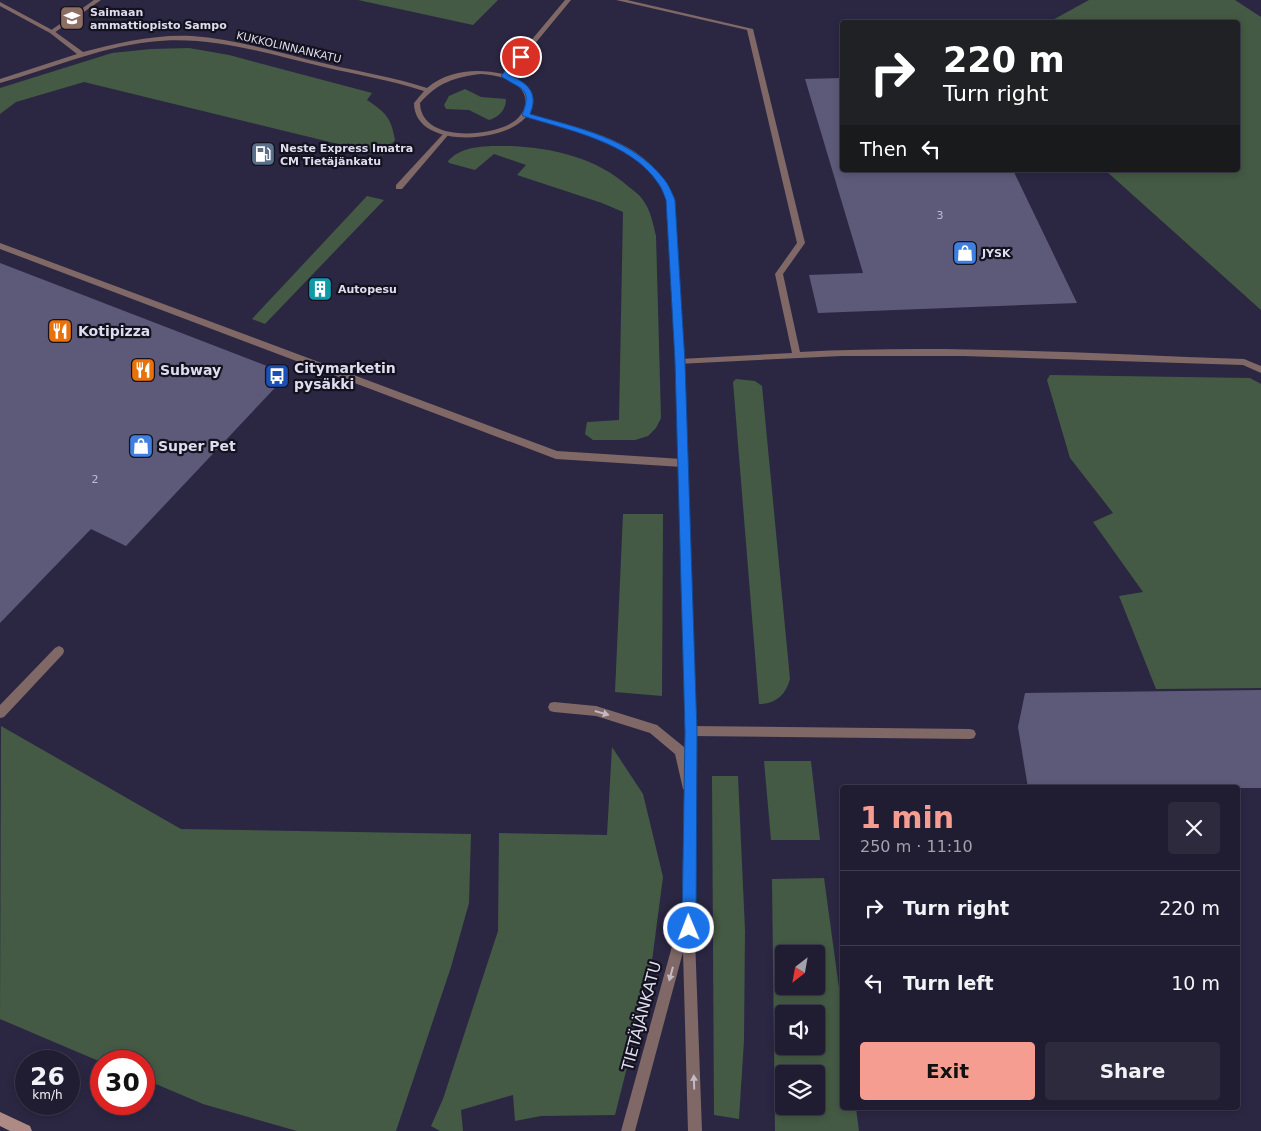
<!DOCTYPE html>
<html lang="en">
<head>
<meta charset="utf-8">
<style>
	:root { --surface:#201d32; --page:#2d2a3e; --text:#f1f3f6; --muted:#a2a2ac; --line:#3d3b4d; --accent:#f59d90 }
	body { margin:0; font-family:"DejaVu Sans",sans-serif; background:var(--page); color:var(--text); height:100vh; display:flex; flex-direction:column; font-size:19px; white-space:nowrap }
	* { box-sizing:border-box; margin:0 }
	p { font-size:16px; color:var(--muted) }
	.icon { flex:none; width:28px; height:28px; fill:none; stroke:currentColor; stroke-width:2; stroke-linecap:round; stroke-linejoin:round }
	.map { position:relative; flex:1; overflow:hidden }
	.details { position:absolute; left:840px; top:785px; width:400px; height:325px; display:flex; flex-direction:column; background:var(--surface); border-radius:5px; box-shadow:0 2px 8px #0003,0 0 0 1px var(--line) }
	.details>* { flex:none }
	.top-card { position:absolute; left:840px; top:20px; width:400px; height:152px; border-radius:5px; box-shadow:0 2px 8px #0003,0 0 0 1px var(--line); background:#202124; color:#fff; overflow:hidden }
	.needle { width:32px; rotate:211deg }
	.buttons { position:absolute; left:775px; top:945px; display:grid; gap:10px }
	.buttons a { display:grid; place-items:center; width:50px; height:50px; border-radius:5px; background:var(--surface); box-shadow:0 2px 8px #0003,0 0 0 1px var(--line); font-size:25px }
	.speed { position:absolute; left:15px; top:1050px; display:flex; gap:10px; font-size:25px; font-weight:700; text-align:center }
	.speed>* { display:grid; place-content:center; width:65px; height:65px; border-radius:50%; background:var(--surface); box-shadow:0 2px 8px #0003,0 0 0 1px var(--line); line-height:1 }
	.speed small { font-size:12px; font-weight:400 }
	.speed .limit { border:8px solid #d22; background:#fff; color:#111 }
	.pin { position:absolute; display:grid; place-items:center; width:42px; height:42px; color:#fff; margin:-21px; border:2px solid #fff; border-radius:50%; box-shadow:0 1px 5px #0007 }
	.me { position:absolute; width:55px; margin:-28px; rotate:359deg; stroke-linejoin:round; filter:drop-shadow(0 0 4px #0008) }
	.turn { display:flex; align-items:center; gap:18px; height:105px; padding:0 20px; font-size:22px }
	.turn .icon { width:65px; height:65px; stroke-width:2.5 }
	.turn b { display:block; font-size:35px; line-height:42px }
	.then { display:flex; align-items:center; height:48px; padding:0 20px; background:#0003; gap:10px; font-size:19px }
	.round { display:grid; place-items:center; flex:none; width:52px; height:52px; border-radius:5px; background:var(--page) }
	.overview { display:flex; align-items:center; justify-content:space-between; height:85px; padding:0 20px }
	h1 { font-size:30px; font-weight:700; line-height:38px; color:var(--accent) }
	.button { display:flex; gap:10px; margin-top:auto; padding:10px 20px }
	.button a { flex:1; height:58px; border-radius:5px; background:var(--accent); color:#111; font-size:20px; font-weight:700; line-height:58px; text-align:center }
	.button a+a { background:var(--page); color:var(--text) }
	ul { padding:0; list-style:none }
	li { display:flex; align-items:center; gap:15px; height:75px; padding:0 20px; border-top:1px solid var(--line) }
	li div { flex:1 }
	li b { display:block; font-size:19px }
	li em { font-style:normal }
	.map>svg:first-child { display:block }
</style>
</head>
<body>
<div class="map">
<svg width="1261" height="1131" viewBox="0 0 1261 1131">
	<rect width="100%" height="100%" fill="#2b2743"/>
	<g fill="#445a44" fill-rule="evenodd">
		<polygon points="358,0 498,0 473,25"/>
		<polygon points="1089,0 1235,0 1261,17 1261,310 1105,170 1238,170 1238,22 1049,22"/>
		<path d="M189 48 229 55 372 93 367 100C386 113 391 117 395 140L383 155 84 82 16 102 0 114V88L112 53 151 49Z"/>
		<path d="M465 89 481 97 506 99C506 110 499 117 489 120L469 110 446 109 444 105 449 96Z"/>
		<path d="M511 146C554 148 597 158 629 187 634 191 640 195 643 200 651 211 653 224 656 236L661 418 656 428 648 436 635 440H593L585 434 587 422 619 420 623 212 602 203 517 175 526 165 494 154 475 170 449 163 448 161C463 144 490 146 511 146Z"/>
		<polygon points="367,196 384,200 265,324 252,319"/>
		<polygon points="1050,375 1250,378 1261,384 1261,688 1156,689 1119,596 1143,592 1093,522 1113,513 1070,458 1047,380"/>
		<path d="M736 379 755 381 762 386 790 679C786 695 775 704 759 704L733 382Z"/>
		<polygon points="623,514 663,514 662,696 615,692"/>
		<polygon points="1,726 181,829 471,834 469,903 451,967 396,1131 297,1131 203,1104 144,1079 144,1061 101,1062 0,1019"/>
		<polygon points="612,747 643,794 663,877 650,976 615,1115 541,1116 515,1121 513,1095 461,1110 463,1131 440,1131 431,1126 443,1099 498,931 499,833 607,835"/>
		<polygon points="764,761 811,761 820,840 771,840"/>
		<polygon points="712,776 738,776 745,930 744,1040 739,1119 714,1115"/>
		<path d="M824 878 842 1010V1108H856L859 1131H775L772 879ZM784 954H816V986H784ZM784 1014H816V1046H784ZM784 1074H816V1106H784Z"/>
	</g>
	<g fill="#5d5a79">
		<polygon points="842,78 842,170 1013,170 1077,303 818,313 809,275 863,273 805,79"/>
		<polygon points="0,263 288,374 126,546 91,529 0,623"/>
		<polygon points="1261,690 1261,788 1028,788 1018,727 1025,693"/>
	</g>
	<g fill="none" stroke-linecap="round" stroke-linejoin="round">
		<g fill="#7f6865" fill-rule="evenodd">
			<polygon points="94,0 101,0 54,33 50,33 50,31"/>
			<path d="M616 0H627L753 29 805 243 783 274 800 352C948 344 1097 354 1244 359L1261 366V373L1243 365 963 356H841L677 364 676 362 680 359 792 353 775 274 797 243 747 30Z"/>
			<polygon points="444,133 449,134 402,189 396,189 396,185"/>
			<polygon points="0,243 557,451 682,459 687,463 682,467 556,459 0,249"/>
			<polygon points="59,646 63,648 64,651 63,654 4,717 0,718 0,705 55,648"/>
			<polygon points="554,702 596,706 657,725 684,747 693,785 691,789 687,791 683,789 675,754 650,733 596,716 554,712 550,711 548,707 550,703"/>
			<polygon points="691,726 970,729 974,730 976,734 974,738 970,739 691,736 687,735 685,731 687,727"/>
		</g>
		<path fill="#7f6865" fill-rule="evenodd" d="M565 0H571L509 75C527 82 538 96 528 114 568 125 625 136 654 168 663 177 669 188 675 200L684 362 697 731 694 910 702 1131H688L683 952 635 1131H621L679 921 682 916 685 731 676 362 667 200C662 189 657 179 649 171 620 140 565 129 526 117 504 144 414 149 414 103L424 91C391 80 358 75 324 67 267 54 209 34 149 42 97 48 50 69 0 83V79L77 54 50 33 0 6V2L54 31 83 52C118 43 155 34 192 36 238 39 282 54 327 64 360 72 394 77 427 88 448 70 477 68 503 74ZM481 74C491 75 502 76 511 81 533 92 528 116 508 125 484 137 421 141 420 103 437 83 455 77 481 74Z"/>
		<polygon fill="#ae8a85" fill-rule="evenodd" points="0,1112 30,1126 32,1131 10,1131 0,1126"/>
	</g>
	<defs><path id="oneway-solid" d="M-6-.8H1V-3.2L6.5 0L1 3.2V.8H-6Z" transform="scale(1.25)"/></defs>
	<g fill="#c2bac6">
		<use href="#oneway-solid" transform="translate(602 713) rotate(16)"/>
		<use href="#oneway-solid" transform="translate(671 974) rotate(105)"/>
		<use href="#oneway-solid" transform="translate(694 1082) rotate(-92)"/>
	</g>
	<path fill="#1a73e8" stroke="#114b97" d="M519 55 525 57 509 75C528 83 539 93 530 114 578 128 631 138 664 179 669 185 672 193 675 200L685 362 697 732 696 928 694 934 689 936 684 934 682 928 685 732 675 362 666 200C664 195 662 188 658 183 631 142 567 130 523 116L522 115C534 86 518 89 501 76Z"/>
	<defs>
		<symbol id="school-square" viewBox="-11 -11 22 22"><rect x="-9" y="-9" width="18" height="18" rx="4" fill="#8d6e63" stroke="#13121e"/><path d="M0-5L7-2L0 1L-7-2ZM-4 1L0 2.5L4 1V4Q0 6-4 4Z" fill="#fff"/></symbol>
		<symbol id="fuel-square" viewBox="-11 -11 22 22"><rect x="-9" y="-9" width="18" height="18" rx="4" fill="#5c6f8a" stroke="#13121e"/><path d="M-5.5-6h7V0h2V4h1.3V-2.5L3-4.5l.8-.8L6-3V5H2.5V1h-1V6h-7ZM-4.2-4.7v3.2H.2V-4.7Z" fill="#fff"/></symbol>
		<symbol id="shop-square" viewBox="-11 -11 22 22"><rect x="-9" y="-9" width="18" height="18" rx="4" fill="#3f7fe0" stroke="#13121e"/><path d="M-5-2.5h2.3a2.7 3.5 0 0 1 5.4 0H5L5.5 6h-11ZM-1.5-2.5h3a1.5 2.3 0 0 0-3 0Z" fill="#fff"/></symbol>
		<symbol id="building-square" viewBox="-11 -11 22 22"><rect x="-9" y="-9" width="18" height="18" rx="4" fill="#0f9aa8" stroke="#13121e"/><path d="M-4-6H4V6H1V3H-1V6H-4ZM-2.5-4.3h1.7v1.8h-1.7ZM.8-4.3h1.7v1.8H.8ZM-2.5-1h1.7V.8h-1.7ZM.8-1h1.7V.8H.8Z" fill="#fff"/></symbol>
		<symbol id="restaurant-square" viewBox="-11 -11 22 22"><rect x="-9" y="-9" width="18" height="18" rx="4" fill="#e8710a" stroke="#13121e"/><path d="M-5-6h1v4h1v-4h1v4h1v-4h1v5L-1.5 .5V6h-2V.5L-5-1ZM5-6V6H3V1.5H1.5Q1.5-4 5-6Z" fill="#fff"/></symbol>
		<symbol id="bus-square" viewBox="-11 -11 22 22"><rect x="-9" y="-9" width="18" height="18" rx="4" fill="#1a4fb4" stroke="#13121e"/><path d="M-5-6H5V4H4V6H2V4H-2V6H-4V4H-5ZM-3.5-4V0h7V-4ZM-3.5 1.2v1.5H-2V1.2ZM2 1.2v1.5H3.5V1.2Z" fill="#fff"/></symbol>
	</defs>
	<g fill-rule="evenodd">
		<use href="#school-square" x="58" y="4" width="28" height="28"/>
		<use href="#fuel-square" x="249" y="140" width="28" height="28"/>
		<use href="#shop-square" x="951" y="239" width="28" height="28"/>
		<use href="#building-square" x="306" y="275" width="28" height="28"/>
		<use href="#restaurant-square" x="46" y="317" width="28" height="28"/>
		<use href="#restaurant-square" x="129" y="356" width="28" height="28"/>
		<use href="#bus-square" x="263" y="362" width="28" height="28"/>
		<use href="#shop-square" x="127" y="432" width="28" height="28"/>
	</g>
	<g text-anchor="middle" stroke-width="4.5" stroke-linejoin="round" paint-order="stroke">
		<g font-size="11" font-weight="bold" fill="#deddef" stroke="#13121e" text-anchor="start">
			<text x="90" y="16">Saimaan<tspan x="90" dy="13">ammattiopisto Sampo</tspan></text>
			<text x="280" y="152">Neste Express Imatra<tspan x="280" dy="13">CM Tietäjänkatu</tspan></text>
			<text x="982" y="257">JYSK</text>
			<text x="338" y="293">Autopesu</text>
		</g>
		<g font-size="11" fill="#deddef" stroke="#13121e">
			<text transform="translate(289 47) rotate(13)" y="4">KUKKOLINNANKATU</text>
		</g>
		<g font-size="11" fill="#bebcd2">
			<text x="940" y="219">3</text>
			<text x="95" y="483">2</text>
		</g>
		<g font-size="14" font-weight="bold" fill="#deddef" stroke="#13121e" text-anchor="start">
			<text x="78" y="336">Kotipizza</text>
			<text x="294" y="373">Citymarketin<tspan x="294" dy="16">pysäkki</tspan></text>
			<text x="160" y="375">Subway</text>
			<text x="158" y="451">Super Pet</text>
		</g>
		<g font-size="16" fill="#deddef" stroke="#13121e">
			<text transform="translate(641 1016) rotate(-75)" y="6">TIETÄJÄNKATU</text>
		</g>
	</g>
</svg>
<div class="buttons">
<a><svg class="needle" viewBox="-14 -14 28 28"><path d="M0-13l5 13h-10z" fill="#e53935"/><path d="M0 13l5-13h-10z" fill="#a2a2ac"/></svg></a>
<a><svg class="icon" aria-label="sound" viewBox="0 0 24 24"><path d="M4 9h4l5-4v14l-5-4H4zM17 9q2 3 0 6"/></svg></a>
<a><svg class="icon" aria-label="layers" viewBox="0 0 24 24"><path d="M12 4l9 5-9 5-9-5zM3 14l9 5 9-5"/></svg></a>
</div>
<div class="speed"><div>26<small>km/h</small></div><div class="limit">30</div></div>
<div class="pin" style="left:521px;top:57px;background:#d93025"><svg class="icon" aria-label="arrive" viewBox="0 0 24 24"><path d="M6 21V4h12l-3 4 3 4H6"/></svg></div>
<svg class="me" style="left:689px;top:928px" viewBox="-20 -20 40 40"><circle r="17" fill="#1a73e8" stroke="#fff" stroke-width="3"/><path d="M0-11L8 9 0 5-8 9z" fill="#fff"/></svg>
<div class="top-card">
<div class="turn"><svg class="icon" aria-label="right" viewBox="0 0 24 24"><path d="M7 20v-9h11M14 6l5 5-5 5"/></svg><div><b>220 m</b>Turn right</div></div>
<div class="then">Then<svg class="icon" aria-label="left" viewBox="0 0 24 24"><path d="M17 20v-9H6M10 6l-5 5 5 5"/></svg></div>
</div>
<section class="details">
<div class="overview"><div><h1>1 min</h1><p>250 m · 11:10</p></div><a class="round"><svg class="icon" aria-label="close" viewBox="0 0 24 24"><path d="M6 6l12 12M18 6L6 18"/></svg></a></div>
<ul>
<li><svg class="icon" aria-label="right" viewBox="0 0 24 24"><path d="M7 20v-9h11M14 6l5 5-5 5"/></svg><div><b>Turn right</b></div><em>220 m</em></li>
<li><svg class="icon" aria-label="left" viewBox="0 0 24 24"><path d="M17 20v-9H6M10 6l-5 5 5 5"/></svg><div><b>Turn left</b></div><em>10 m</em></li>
</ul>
<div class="button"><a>Exit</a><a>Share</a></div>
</section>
</div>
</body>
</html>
